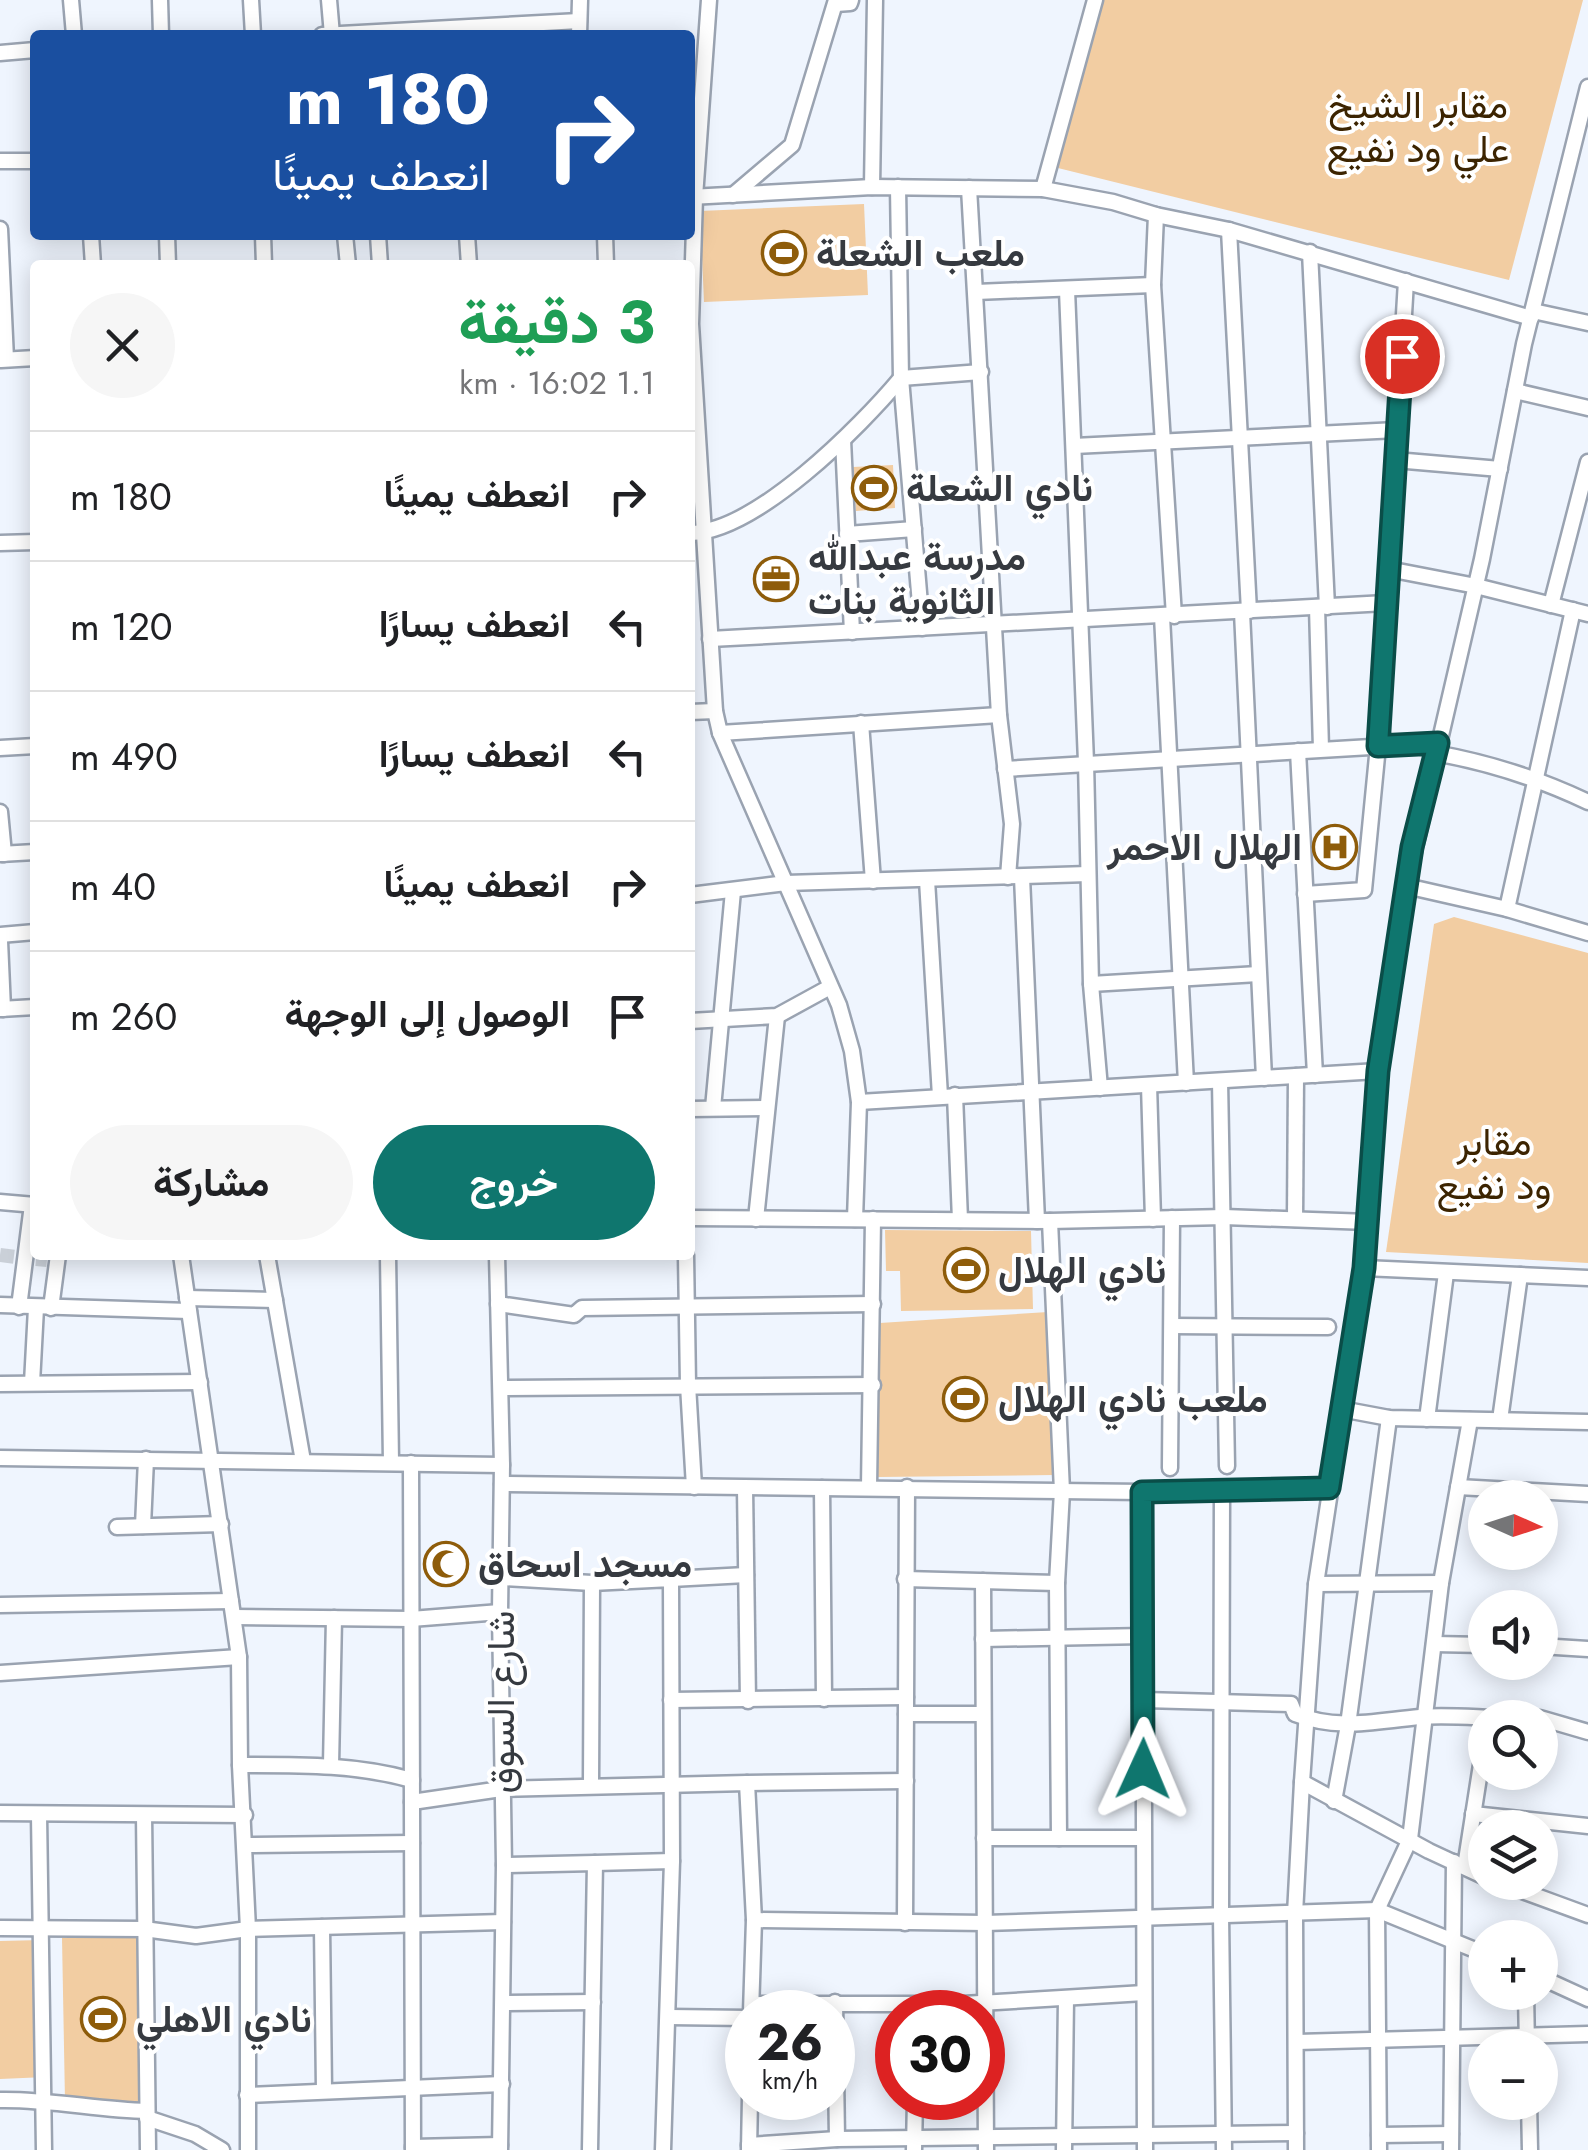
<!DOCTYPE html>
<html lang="ar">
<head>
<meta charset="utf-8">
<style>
	:root { --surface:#fff; --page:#f6f6f6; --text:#202124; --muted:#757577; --line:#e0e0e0; --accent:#0f766e }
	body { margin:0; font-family:Jost,Vazirmatn,sans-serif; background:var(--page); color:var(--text); direction:rtl; height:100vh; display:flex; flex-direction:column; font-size:38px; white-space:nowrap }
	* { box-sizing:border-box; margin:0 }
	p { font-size:32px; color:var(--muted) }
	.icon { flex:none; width:55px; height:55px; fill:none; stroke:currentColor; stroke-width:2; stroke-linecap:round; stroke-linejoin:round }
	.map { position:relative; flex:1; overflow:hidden; direction:ltr }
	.details { position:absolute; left:30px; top:260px; width:665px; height:1000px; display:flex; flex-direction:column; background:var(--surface); border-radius:10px; box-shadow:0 5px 25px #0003; direction:rtl }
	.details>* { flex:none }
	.banner { position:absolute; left:30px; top:30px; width:665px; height:210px; border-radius:10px; box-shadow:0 5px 25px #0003; direction:rtl; background:#1a4fa0; color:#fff; overflow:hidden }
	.needle { width:65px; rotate:93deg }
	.buttons { position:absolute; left:1468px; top:1480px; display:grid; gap:20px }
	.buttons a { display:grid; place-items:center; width:90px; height:90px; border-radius:50%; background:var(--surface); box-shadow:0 5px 25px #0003; font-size:50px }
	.speed { position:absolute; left:725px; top:1990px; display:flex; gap:20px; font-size:50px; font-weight:700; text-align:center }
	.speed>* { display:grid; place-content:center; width:130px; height:130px; border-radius:50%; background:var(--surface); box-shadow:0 5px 25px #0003; line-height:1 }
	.speed small { font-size:25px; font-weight:400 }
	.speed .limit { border:15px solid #d22; background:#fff; color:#111 }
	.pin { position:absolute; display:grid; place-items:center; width:85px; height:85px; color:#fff; margin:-42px; border:5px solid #fff; border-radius:50%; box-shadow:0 2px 10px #0007 }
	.me { position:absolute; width:110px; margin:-55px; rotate:1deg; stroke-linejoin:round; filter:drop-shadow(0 0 8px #0008) }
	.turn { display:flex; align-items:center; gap:35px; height:210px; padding:0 40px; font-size:45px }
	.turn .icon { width:130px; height:130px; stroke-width:2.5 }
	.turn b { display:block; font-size:70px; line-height:85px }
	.round { display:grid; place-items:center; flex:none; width:105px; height:105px; border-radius:52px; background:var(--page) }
	.summary { display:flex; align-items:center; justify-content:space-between; height:170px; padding:0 40px }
	h1 { font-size:60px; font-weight:700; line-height:75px; color:#1e9e55 }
	.action { display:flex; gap:20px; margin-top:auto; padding:20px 40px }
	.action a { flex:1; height:115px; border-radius:60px; background:var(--accent); color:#fff; font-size:40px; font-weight:700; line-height:115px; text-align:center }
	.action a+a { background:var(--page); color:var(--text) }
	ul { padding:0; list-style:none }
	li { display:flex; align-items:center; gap:30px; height:130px; padding:0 40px; border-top:2px solid var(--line) }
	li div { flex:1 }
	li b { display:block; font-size:38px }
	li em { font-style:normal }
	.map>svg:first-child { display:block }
</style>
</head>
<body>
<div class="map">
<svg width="1588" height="2150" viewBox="0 0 1588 2150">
	<rect width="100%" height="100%" fill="#eff5fe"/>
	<g fill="#f2cda2">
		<polygon points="1102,0 1583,0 1509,280 1058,168"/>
		<polygon points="864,204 868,295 704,302 700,211"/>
		<polygon points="893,465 895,508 856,511 853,467"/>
		<polygon points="1454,917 1588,953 1588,1263 1386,1252 1434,924"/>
		<polygon points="885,1230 1031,1231 1033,1309 901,1311 900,1271 886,1271"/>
		<polygon points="1048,1312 1054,1475 878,1477 880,1323"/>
		<polygon points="143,1936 142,2105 65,2101 62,1938"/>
		<polygon points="42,1940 46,2077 0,2079 0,1941"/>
	</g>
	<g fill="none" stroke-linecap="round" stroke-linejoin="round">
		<g stroke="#cad0d8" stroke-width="14" stroke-dasharray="14 7" stroke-linecap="butt">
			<polyline points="0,1255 16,1257"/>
			<polyline points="36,1259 47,1260"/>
		</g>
		<defs>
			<g id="minor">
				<polyline points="71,0 74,35"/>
				<polyline points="160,0 161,35"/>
				<polyline points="251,0 253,35"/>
				<polyline points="329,0 332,35"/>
				<polyline points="709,0 695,197 691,324 715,711 720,733 839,1005 852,1051 859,1102 855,1219"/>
				<polyline points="836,4 850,3 851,0"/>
				<polyline points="322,35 579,21"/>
				<polyline points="579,35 580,0"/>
				<polyline points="0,53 35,50"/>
				<polyline points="0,161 35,161"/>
				<polyline points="872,187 875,0"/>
				<polyline points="898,187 901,378 922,628"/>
				<polyline points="969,188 999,715 1012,824 1008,877"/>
				<polyline points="1043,189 1095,0"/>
				<polyline points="733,195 792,145 836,0"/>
				<polyline points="690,197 872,187 1043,189 1113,202 1156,215 1229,230 1531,318"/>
				<polyline points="1156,215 1153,285 1174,616"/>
				<polyline points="0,229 6,359"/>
				<polyline points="1229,230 1249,611"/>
				<polyline points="91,235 93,265"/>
				<polyline points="167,235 168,265"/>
				<polyline points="263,235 264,265"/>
				<polyline points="345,235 348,265"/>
				<polyline points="378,235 380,265"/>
				<polyline points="467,235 469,265"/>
				<polyline points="605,235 606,265"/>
				<polyline points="1310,252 1327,607"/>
				<polyline points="1067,290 1086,762 1091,984 1100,1088"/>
				<polyline points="976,292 1153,285"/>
				<polyline points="1533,311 1588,323"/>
				<polyline points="1,360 35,358"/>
				<polyline points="1515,391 1588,408"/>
				<polyline points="843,440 852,632"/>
				<polyline points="1074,446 1397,430"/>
				<polyline points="1395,460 1500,469"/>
				<path d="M690 533C756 532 860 427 901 378L981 372"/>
				<polyline points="847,534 914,529"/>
				<polyline points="0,543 35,542"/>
				<polyline points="1388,569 1476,586 1588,614"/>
				<polyline points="1551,605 1588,462"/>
				<polyline points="1317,607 1321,749"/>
				<polyline points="1242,612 1264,1078"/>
				<polyline points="1162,616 1186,1083"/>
				<polyline points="710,639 1386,603"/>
				<polyline points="690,712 715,711"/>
				<polyline points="861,723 873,881"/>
				<polyline points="720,733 999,715"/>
				<polyline points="0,748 35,746"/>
				<polyline points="1298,751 1315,1075"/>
				<path d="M1435 753C1490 763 1538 778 1588 802"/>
				<polyline points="1005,769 1438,743"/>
				<polyline points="0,812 4,854"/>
				<polyline points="0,854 35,852"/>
				<polyline points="1022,877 1037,1221"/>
				<polyline points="927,880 940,1096"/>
				<polyline points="1406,886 1507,909 1588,933"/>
				<polyline points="1305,894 1364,890 1378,746 1406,281"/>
				<polyline points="690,895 786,883 1088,874"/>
				<polyline points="1507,909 1573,610"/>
				<polyline points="0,935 35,932"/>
				<polyline points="0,941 3,1009"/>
				<polyline points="1091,984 1258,974"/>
				<polyline points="0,1009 35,1007"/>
				<polyline points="690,1021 777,1016 830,987"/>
				<polyline points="1220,1081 1227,1466"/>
				<polyline points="1149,1085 1153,1219"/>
				<polyline points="955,1095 960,1220"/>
				<polyline points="859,1102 1378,1071"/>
				<polyline points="713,1108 733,891"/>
				<polyline points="690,1109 767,1108"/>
				<polyline points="0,1202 35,1205"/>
				<polyline points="690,1218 1050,1221 1224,1217 1369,1222"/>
				<polyline points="756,1219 777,1016"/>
				<polyline points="1295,1219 1296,1076"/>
				<polyline points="1050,1221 1062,1491 1057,1583 1059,1838"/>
				<polyline points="181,1255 239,1657 240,1765 248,1929 248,2150"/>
				<polyline points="267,1255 303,1461"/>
				<polyline points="388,1255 391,1462"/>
				<polyline points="497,1255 502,1465 500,1612 504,1865 500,2150"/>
				<polyline points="686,1255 688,1385 694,1487"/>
				<polyline points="1364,1268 1588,1278"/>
				<polyline points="187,1298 275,1300"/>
				<polyline points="498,1304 574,1315 582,1308 873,1304"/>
				<polyline points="0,1305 189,1311"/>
				<polyline points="19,1307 32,1205"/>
				<polyline points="51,1308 58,1255"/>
				<polyline points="1172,1326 1328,1327"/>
				<polyline points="32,1383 36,1308"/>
				<polyline points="0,1384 200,1382"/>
				<polyline points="501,1388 873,1385"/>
				<polyline points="1341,1409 1389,1418 1588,1422"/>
				<polyline points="1427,1419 1446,1273"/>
				<polyline points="1500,1420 1520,1275"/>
				<polyline points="0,1458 502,1465"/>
				<polyline points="411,1463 413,2150"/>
				<polyline points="1170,1468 1172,1218"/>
				<polyline points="502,1484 1143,1492 1329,1488"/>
				<polyline points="869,1487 873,1219"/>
				<polyline points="1458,1487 1588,1494"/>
				<polyline points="745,1488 748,1701"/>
				<polyline points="822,1488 824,1699"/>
				<polyline points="1222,1490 1221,1915 1224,2150"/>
				<polyline points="1143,1492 1145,2150"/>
				<polyline points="143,1526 146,1459"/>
				<polyline points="117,1527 221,1524"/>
				<polyline points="502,1578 592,1583 671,1579 672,1861 663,2150"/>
				<polyline points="671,1579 746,1575"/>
				<polyline points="905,1579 1057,1583"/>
				<polyline points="983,1581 986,2150"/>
				<polyline points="1316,1584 1441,1583"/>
				<polyline points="0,1605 231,1601"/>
				<polyline points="234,1617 411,1619 500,1612"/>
				<polyline points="983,1639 1144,1636"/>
				<polyline points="1434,1644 1485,1645"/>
				<polyline points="1540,1646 1588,1649"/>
				<polyline points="0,1673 239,1657"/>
				<polyline points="671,1700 906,1697"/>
				<path d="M1144 1700 1291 1704 1295 1714C1339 1731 1374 1721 1420 1717 1443 1715 1468 1717 1492 1718"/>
				<polyline points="906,1714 983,1714"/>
				<polyline points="1540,1718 1588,1732"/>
				<path d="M240 1765C299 1765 355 1764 412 1780"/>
				<polyline points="331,1765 334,1618"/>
				<polyline points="747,1783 906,1781"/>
				<polyline points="591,1785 592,1583"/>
				<polyline points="1334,1801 1348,1725 1389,1418"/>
				<polyline points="412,1802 501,1789 747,1783 754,1920 751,2012"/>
				<polyline points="0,1813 245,1815"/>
				<polyline points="1473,1814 1588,1826"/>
				<polyline points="39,1815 44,2150"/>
				<polyline points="144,1815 148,2150"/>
				<polyline points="984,1838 1142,1838"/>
				<polyline points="246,1845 412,1843"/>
				<polyline points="595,1863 672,1861"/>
				<polyline points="504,1865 595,1863 590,2150"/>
				<polyline points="1465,1867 1485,1739"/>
				<polyline points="1485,1877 1429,1851 1302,1782 1316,1584 1364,1268 1378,1071 1406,886 1482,559 1524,344 1588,87"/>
				<polyline points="1498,1882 1588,1915"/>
				<polyline points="754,1920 985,1923 1377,1910 1485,1954"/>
				<polyline points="905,1923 907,1487"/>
				<polyline points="322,1927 324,2090"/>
				<polyline points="0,1928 144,1929 196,1936 248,1929 503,1922"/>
				<polyline points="1540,1977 1588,1999"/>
				<polyline points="1526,1992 1527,2048"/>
				<polyline points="835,2002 837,2139"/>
				<polyline points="503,2003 593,2002"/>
				<polyline points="752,2004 963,2004 1144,1993"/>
				<polyline points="669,2017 748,2018"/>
				<polyline points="1297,2042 1588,2034"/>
				<polyline points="247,2095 502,2084"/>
				<path d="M0 2100C50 2099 98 2110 147 2111"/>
				<polyline points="1529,2102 1530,2150"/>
				<polyline points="147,2118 195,2134 222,2150"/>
				<polyline points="1379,2135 1451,2134"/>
				<polyline points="749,2145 837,2139 1296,2133"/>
				<polyline points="413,2147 500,2145"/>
				<polyline points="749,2150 750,2098"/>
				<polyline points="914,2150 915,2098"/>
				<polyline points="1064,2150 1066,1999"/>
				<polyline points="1296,2150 1295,1914 1302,1782"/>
				<polyline points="1379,2150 1377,1910 1410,1839 1441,1583 1470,1420"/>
				<polyline points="1451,2150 1454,1862"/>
			</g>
		</defs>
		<use href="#minor" stroke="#9aa3b1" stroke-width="19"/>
		<use href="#minor" stroke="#fff" stroke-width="14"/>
	</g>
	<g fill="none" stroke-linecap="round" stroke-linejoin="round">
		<defs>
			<polyline id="route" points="1143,1769 1142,1492 1329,1488 1364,1268 1378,1071 1412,847 1438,743 1378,746 1402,356"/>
		</defs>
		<use href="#route" stroke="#0a4d48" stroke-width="25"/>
		<use href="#route" stroke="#0f766e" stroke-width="18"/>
	</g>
	<defs>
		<symbol id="stadium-ring" viewBox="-11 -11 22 22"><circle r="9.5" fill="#fff" stroke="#8e5c0a" stroke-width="1.5"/><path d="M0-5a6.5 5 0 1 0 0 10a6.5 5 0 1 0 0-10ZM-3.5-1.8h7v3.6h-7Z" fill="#8e5c0a"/></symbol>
		<symbol id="office-ring" viewBox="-11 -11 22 22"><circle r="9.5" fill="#fff" stroke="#8e5c0a" stroke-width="1.5"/><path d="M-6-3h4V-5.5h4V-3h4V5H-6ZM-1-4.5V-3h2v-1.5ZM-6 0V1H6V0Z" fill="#8e5c0a"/></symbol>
		<symbol id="hospital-ring" viewBox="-11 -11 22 22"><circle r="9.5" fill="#fff" stroke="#8e5c0a" stroke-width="1.5"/><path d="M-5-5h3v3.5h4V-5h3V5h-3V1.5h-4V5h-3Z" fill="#8e5c0a"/></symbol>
		<symbol id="mosque-ring" viewBox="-11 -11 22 22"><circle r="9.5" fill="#fff" stroke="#8e5c0a" stroke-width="1.5"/><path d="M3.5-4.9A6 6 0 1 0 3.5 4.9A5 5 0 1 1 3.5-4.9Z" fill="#8e5c0a"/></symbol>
	</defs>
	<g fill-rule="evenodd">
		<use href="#stadium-ring" x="759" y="228" width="50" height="50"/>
		<use href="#stadium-ring" x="849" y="463" width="50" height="50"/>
		<use href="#office-ring" x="751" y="554" width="50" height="50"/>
		<use href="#hospital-ring" x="1310" y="822" width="50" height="50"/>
		<use href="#stadium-ring" x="941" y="1245" width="50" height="50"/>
		<use href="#stadium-ring" x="940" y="1374" width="50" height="50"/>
		<use href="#mosque-ring" x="421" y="1539" width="50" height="50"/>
		<use href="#stadium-ring" x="78" y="1994" width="50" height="50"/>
	</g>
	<g text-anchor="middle" stroke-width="8" stroke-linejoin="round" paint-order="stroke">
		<g font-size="38" fill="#3c2401" stroke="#fff">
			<text x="1418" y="118">مقابر الشيخ<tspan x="1418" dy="44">علي ود نفيع</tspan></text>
			<text x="1494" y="1155">مقابر<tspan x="1494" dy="44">ود نفيع</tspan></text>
		</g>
		<g font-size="38" font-weight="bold" fill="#363a40" stroke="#fff" text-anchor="start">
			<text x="816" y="266">ملعب الشعلة</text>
			<text x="906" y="501">نادي الشعلة</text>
			<text x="808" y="570">مدرسة عبدالله<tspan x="808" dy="44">الثانوية بنات</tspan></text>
			<text x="1302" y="860" text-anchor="end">الهلال الاحمر</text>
			<text x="998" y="1283">نادي الهلال</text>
			<text x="998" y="1412">ملعب نادي الهلال</text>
			<text x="478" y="1577">مسجد اسحاق</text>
			<text x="136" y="2032">نادي الاهلي</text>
		</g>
		<g font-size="38" fill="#363a40" stroke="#fff">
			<text transform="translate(501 1702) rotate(-90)" y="13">شارع السوق</text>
		</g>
	</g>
</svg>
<div class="buttons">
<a><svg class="needle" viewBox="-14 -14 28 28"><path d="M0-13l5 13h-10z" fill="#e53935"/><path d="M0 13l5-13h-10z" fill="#757577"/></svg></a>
<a><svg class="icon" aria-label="sound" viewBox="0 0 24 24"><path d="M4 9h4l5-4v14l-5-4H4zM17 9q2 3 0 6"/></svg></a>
<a><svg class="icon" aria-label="search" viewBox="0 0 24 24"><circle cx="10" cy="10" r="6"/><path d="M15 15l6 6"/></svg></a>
<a><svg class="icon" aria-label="layers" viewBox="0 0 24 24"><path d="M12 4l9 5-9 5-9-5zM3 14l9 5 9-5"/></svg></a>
<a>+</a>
<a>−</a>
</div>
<div class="speed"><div>26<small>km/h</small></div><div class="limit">30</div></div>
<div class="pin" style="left:1402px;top:356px;background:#d93025"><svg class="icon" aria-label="arrive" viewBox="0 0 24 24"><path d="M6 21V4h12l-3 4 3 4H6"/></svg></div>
<svg class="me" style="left:1143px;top:1769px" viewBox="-20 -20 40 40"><path d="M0-17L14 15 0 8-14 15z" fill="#0f766e" stroke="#fff" stroke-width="4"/></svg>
<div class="banner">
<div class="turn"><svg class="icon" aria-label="right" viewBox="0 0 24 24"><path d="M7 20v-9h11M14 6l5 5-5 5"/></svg><div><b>180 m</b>انعطف يمينًا</div></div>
</div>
<section class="details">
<div class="summary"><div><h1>3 دقيقة</h1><p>1.1 km · 16:02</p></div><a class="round"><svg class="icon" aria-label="close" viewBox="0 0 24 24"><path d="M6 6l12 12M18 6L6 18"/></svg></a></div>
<ul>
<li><svg class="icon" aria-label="right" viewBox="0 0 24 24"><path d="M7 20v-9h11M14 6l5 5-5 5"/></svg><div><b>انعطف يمينًا</b></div><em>180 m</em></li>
<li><svg class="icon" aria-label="left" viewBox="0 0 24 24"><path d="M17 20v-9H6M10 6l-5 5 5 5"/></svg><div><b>انعطف يسارًا</b></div><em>120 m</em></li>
<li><svg class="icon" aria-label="left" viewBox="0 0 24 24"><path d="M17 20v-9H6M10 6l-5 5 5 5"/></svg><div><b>انعطف يسارًا</b></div><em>490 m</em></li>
<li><svg class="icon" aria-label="right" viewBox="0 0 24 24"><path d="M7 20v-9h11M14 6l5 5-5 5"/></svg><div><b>انعطف يمينًا</b></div><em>40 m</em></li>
<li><svg class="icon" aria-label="arrive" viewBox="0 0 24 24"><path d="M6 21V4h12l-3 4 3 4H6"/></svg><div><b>الوصول إلى الوجهة</b></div><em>260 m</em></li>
</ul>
<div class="action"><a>خروج</a><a>مشاركة</a></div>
</section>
</div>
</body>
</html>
